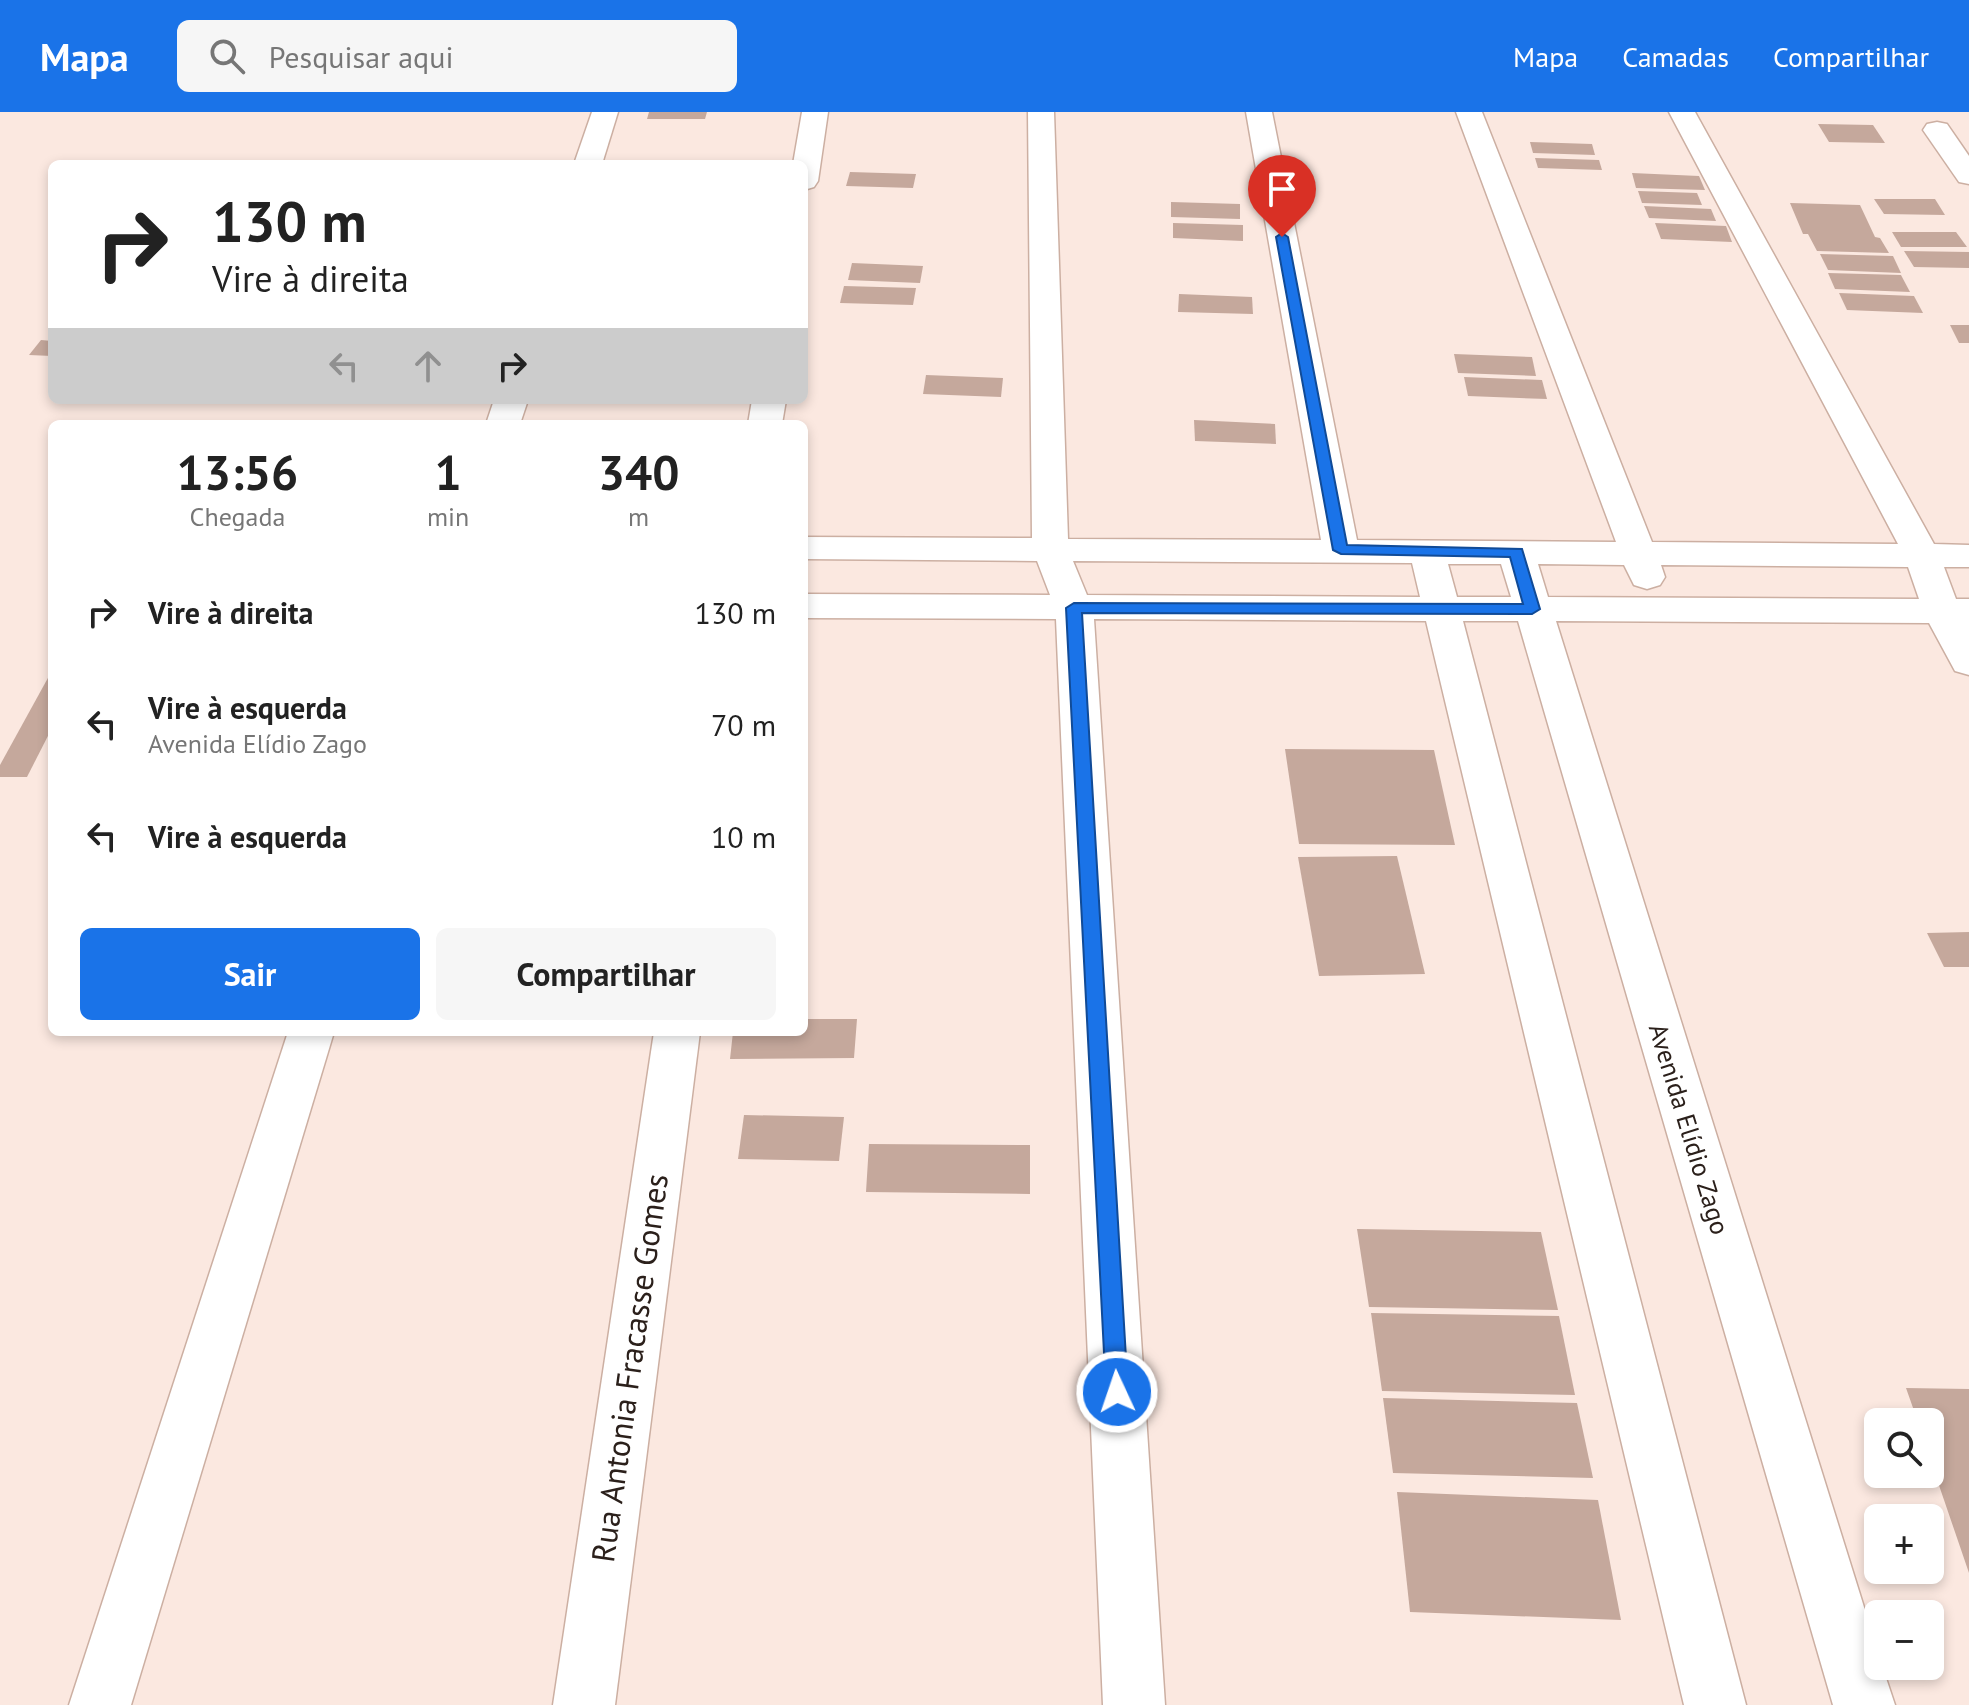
<!DOCTYPE html>
<html lang="pt">
<head>
<meta charset="utf-8">
<style>
	:root { --surface:#fff; --page:#f6f6f6; --text:#222; --muted:#767676; --accent:#1a73e8 }
	body { margin:0; font-family:"PT Sans",sans-serif; background:var(--page); color:var(--text); height:100vh; display:flex; flex-direction:column; font-size:30px; white-space:nowrap }
	* { box-sizing:border-box; margin:0 }
	p { font-size:26px; color:var(--muted) }
	.icon { flex:none; width:44px; height:44px; fill:none; stroke:currentColor; stroke-width:2; stroke-linecap:round; stroke-linejoin:round }
	.map { position:relative; flex:1; overflow:hidden }
	.drawer { position:absolute; left:48px; top:308px; width:760px; height:616px; display:flex; flex-direction:column; background:var(--surface); border-radius:12px; box-shadow:0 4px 12px #0003 }
	.drawer>* { flex:none }
	.hud { position:absolute; left:48px; top:48px; width:760px; height:244px; border-radius:12px; box-shadow:0 4px 12px #0003; background:#fff; color:var(--text); overflow:hidden }
	.buttons { position:absolute; left:1864px; top:1296px; display:grid; gap:16px }
	.buttons a { display:grid; place-items:center; width:80px; height:80px; border-radius:12px; background:var(--surface); box-shadow:0 4px 12px #0003; font-size:40px }
	.pin { position:absolute; display:grid; place-items:center; width:68px; height:68px; color:#fff; margin:-82px -34px; border-radius:50% 50% 50% 0; rotate:-45deg; box-shadow:0 0 8px #0007 }
	.pin .icon { rotate:45deg }
	.me { position:absolute; width:88px; margin:-44px; rotate:357deg; stroke-linejoin:round; filter:drop-shadow(0 0 6px #0008) }
	.turn { display:flex; align-items:center; gap:28px; height:168px; padding:0 32px; font-size:36px }
	.turn .icon { width:104px; height:104px; stroke-width:2.5 }
	.turn b { display:block; font-size:56px; line-height:68px }
	.lanes { display:flex; align-items:center; height:76px; padding:0 32px; background:#0003; justify-content:center; gap:40px; direction:ltr }
	.lanes .off { opacity:.35 }
	.eta { display:flex; justify-content:space-evenly; align-items:center; height:136px; text-align:center }
	.eta b { font-size:48px; font-weight:700; line-height:56px }
	.primary-button { display:flex; gap:16px; margin-top:auto; padding:16px 32px }
	.primary-button a { flex:1; height:92px; border-radius:12px; background:var(--accent); color:#fff; font-size:32px; font-weight:700; line-height:92px; text-align:center }
	.primary-button a+a { background:var(--page); color:var(--text) }
	ul { padding:0; list-style:none }
	li { display:flex; align-items:center; gap:24px; height:112px; padding:0 32px }
	li div { flex:1 }
	li b { display:block; font-size:30px }
	li em { font-style:normal }
	header { display:flex; align-items:center; gap:48px; box-sizing:border-box; height:112px; padding:0 40px; background:var(--accent); color:#fff }
	header strong { font-size:38px }
	nav { display:flex; gap:44px; margin-inline-start:auto; font-size:28px }
	.search { width:560px; height:72px; background:var(--page); display:flex; align-items:center; gap:20px; box-sizing:border-box; padding:0 28px; border-radius:12px; color:var(--muted); font-size:30px }
	.map>svg:first-child { display:block }
</style>
</head>
<body>
<header>
<strong>Mapa</strong>
<div class="search"><svg class="icon" aria-label="search" viewBox="0 0 24 24"><circle cx="10" cy="10" r="6"/><path d="M15 15l6 6"/></svg>Pesquisar aqui</div>
<nav><a>Mapa</a><a>Camadas</a><a>Compartilhar</a></nav>
</header>
<div class="map">
<svg width="1969" height="1593" viewBox="0 0 1969 1593">
	<rect width="100%" height="100%" fill="#fbe8e0"/>
	<g fill="#c5a89c">
		<polygon points="649,0 707,0 705,7 647,7"/>
		<polygon points="1818,12 1873,13 1885,31 1829,30"/>
		<polygon points="1530,30 1592,32 1595,43 1533,41"/>
		<polygon points="1535,46 1599,48 1602,58 1538,56"/>
		<polygon points="850,60 916,62 913,76 846,74"/>
		<polygon points="1632,61 1699,64 1705,78 1636,76"/>
		<polygon points="1638,79 1697,81 1702,93 1642,91"/>
		<polygon points="1874,87 1935,87 1945,103 1884,102"/>
		<polygon points="1171,90 1240,92 1240,107 1171,105"/>
		<polygon points="1790,91 1860,93 1875,125 1880,126 1889,141 1817,139 1808,122 1803,122"/>
		<polygon points="1644,94 1711,97 1716,109 1649,106"/>
		<polygon points="1173,111 1243,113 1243,129 1173,126"/>
		<polygon points="1655,111 1726,114 1732,130 1661,127"/>
		<polygon points="1892,120 1956,120 1967,135 1901,135"/>
		<polygon points="1904,139 1969,140 1969,156 1914,155"/>
		<polygon points="1820,142 1893,144 1901,161 1828,158"/>
		<polygon points="852,151 923,154 920,171 848,168"/>
		<polygon points="1828,161 1901,163 1910,180 1835,177"/>
		<polygon points="844,174 916,176 913,193 840,191"/>
		<polygon points="1839,181 1914,184 1923,201 1847,198"/>
		<polygon points="1179,182 1252,185 1253,202 1178,200"/>
		<polygon points="1950,213 1969,213 1969,231 1959,231"/>
		<polygon points="41,228 52,229 52,244 29,243"/>
		<polygon points="1454,242 1532,245 1536,264 1458,261"/>
		<polygon points="926,263 1003,266 1001,285 923,282"/>
		<polygon points="1464,265 1542,268 1547,287 1468,284"/>
		<polygon points="1194,308 1275,312 1276,332 1195,329"/>
		<polygon points="49,564 52,564 52,616 27,665 0,665 0,653"/>
		<polygon points="1285,637 1434,638 1455,733 1299,732"/>
		<polygon points="1397,744 1425,862 1319,864 1298,745"/>
		<polygon points="1969,820 1969,855 1944,855 1927,821"/>
		<polygon points="804,907 857,907 854,946 730,947 733,920 804,920"/>
		<polygon points="744,1003 844,1005 839,1049 738,1047"/>
		<polygon points="869,1032 1030,1033 1030,1082 866,1080"/>
		<polygon points="1357,1117 1541,1120 1558,1198 1369,1195"/>
		<polygon points="1371,1201 1559,1204 1575,1283 1382,1279"/>
		<polygon points="1906,1276 1969,1277 1969,1461 1930,1347 1930,1310 1918,1310"/>
		<polygon points="1383,1286 1577,1291 1593,1366 1393,1361"/>
		<polygon points="1397,1380 1598,1388 1621,1508 1410,1500"/>
	</g>
	<g fill="none" stroke-linecap="round" stroke-linejoin="round">
		<defs>
			<g id="street">
				<polygon points="592,0 618,0 602,52 574,52"/>
				<polygon points="802,0 828,0 818,69 814,75 804,78 804,52 793,52"/>
				<path d="M1028 0H1054L1068 427 1321 428 1246 0H1272L1357 428 1616 430 1456 0H1482L1652 430 1898 432 1669 0H1695L1934 432 1969 433V455H1944L1956 487H1969V563L1955 559 1929 511 1556 509 1878 1540V1554H1882L1895 1593H1833L1518 509H1463L1746 1593H1684L1426 509 1094 507 1165 1593H1103L1056 507 804 506V482L1050 483 1037 449 804 447V425L1032 426ZM1073 449 1412 451 1420 485 1087 483ZM1448 452H1501L1511 485H1457ZM1538 452 1624 453 1634 473 1647 477 1660 473 1665 465 1661 453 1908 455 1919 487 1548 485Z"/>
				<polygon points="1937,10 1947,12 1969,44 1969,72 1959,70 1923,18 1927,12"/>
				<polygon points="494,288 528,288 520,312 486,312"/>
				<polygon points="752,288 786,288 782,312 748,312"/>
				<polygon points="288,920 334,920 131,1593 69,1593"/>
				<polygon points="654,920 700,920 615,1593 553,1593"/>
			</g>
		</defs>
		<use href="#street" stroke="#ccafa2" stroke-width="3"/>
		<use href="#street" fill="#fff" fill-rule="evenodd"/>
	</g>
	<polygon fill="#1a73e8" stroke="#114b97" stroke-width="2" points="1282,121 1288,125 1347,433 1522,437 1540,497 1532,502 1082,501 1128,1280 1125,1287 1117,1290 1109,1287 1106,1280 1066,496 1074,491 1523,492 1510,445 1341,442 1333,438 1276,125"/>
	<g text-anchor="middle" stroke-width="8" stroke-linejoin="round" paint-order="stroke">
		<g font-size="26" fill="#2b201b" stroke="#fff">
			<text transform="translate(1689 1017) rotate(73)" y="9">Avenida Elídio Zago</text>
		</g>
		<g font-size="32" fill="#2b201b" stroke="#fff">
			<text transform="translate(630 1256) rotate(-82)" y="11">Rua Antonia Fracasse Gomes</text>
		</g>
	</g>
</svg>
<div class="buttons">
<a><svg class="icon" aria-label="search" viewBox="0 0 24 24"><circle cx="10" cy="10" r="6"/><path d="M15 15l6 6"/></svg></a>
<a>+</a>
<a>−</a>
</div>
<div class="pin" style="left:1282px;top:125px;background:#d93025"><svg class="icon" aria-label="arrive" viewBox="0 0 24 24"><path d="M6 21V4h12l-3 4 3 4H6"/></svg></div>
<svg class="me" style="left:1117px;top:1280px" viewBox="-20 -20 40 40"><circle r="17" fill="#1a73e8" stroke="#fff" stroke-width="3"/><path d="M0-11L8 9 0 5-8 9z" fill="#fff"/></svg>
<div class="hud">
<div class="turn"><svg class="icon" aria-label="right" viewBox="0 0 24 24"><path d="M7 20v-9h11M14 6l5 5-5 5"/></svg><div><b>130 m</b>Vire à direita</div></div>
<div class="lanes"><svg class="icon off" aria-label="left" viewBox="0 0 24 24"><path d="M17 20v-9H6M10 6l-5 5 5 5"/></svg><svg class="icon off" aria-label="ahead" viewBox="0 0 24 24"><path d="M12 20V5M6 11l6-6 6 6"/></svg><svg class="icon" aria-label="right" viewBox="0 0 24 24"><path d="M7 20v-9h11M14 6l5 5-5 5"/></svg></div>
</div>
<section class="drawer">
<div class="eta">
<div><b>13:56</b><p>Chegada</p></div>
<div><b>1</b><p>min</p></div>
<div><b>340</b><p>m</p></div>
</div>
<ul>
<li><svg class="icon" aria-label="right" viewBox="0 0 24 24"><path d="M7 20v-9h11M14 6l5 5-5 5"/></svg><div><b>Vire à direita</b></div><em>130 m</em></li>
<li><svg class="icon" aria-label="left" viewBox="0 0 24 24"><path d="M17 20v-9H6M10 6l-5 5 5 5"/></svg><div><b>Vire à esquerda</b><p>Avenida Elídio Zago</p></div><em>70 m</em></li>
<li><svg class="icon" aria-label="left" viewBox="0 0 24 24"><path d="M17 20v-9H6M10 6l-5 5 5 5"/></svg><div><b>Vire à esquerda</b></div><em>10 m</em></li>
</ul>
<div class="primary-button"><a>Sair</a><a>Compartilhar</a></div>
</section>
</div>
</body>
</html>
